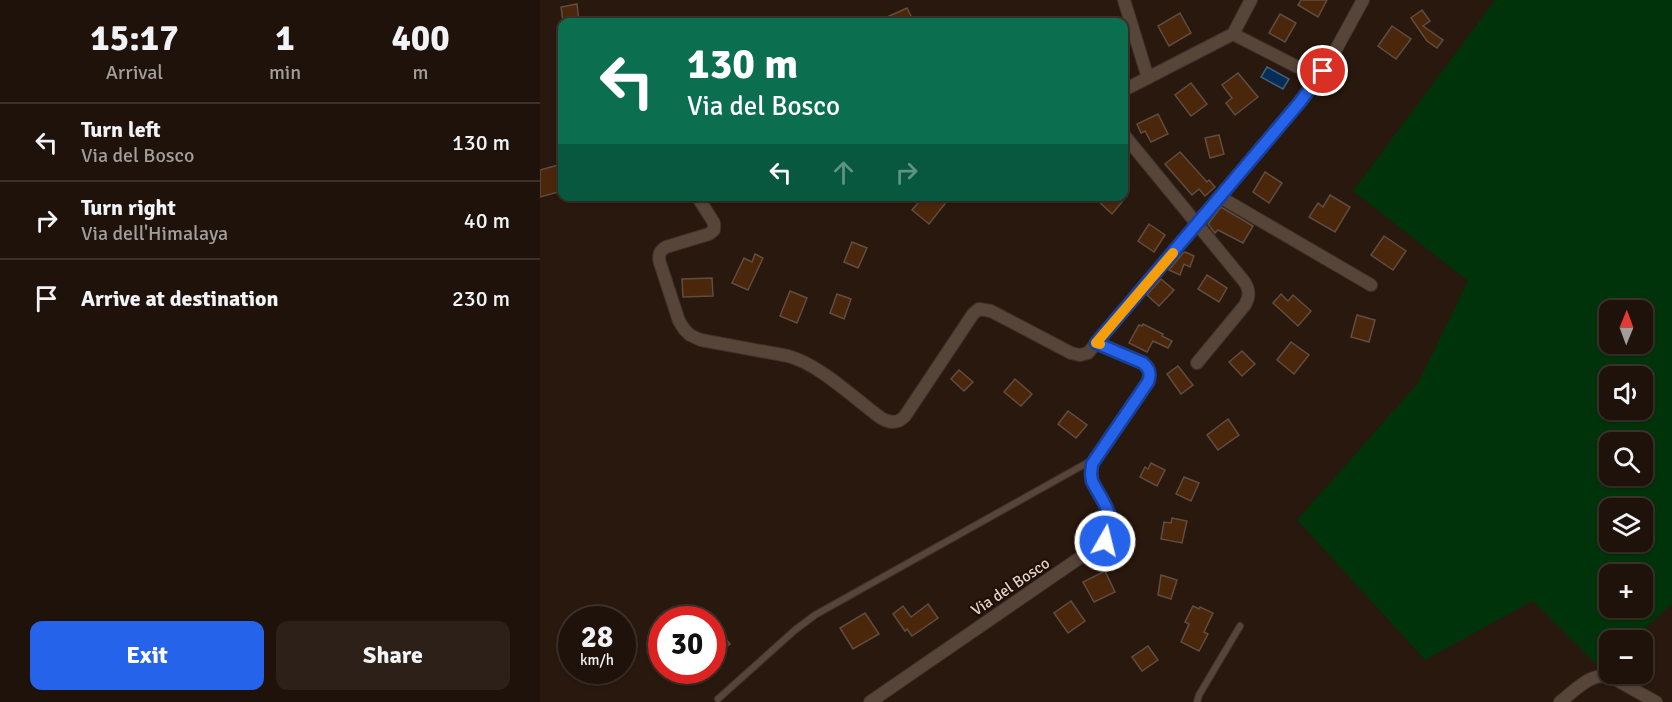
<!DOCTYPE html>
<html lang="en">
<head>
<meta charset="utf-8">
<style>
	:root { --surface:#1f120a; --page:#2c2018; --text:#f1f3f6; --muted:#a19e9c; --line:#3c322b; --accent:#2563eb }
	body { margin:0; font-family:Signika,sans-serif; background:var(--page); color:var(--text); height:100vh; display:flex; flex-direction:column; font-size:22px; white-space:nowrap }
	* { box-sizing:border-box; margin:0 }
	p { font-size:20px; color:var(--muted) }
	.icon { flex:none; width:33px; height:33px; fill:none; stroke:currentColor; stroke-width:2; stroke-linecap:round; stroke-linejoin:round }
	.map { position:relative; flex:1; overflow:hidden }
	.sheet { display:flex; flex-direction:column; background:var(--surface); width:540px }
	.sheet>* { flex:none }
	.banner { position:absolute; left:18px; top:18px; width:570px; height:183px; border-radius:12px; box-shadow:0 2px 4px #0004,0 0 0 2px var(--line); background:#0b6e4f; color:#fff; overflow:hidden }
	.needle { width:39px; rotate:1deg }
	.buttons { position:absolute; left:1059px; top:300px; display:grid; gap:12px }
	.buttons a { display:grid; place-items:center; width:54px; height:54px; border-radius:12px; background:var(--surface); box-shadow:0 2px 4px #0004,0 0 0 2px var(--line); font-size:30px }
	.speed { position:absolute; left:18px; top:606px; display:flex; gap:12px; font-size:30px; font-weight:700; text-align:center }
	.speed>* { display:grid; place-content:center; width:78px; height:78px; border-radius:50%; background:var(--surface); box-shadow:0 2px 4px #0004,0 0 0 2px var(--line); line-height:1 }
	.speed small { font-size:15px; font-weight:400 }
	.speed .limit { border:9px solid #d22; background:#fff; color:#111 }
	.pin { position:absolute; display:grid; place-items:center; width:51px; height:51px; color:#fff; margin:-26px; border:3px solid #fff; border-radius:50%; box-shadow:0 2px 6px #0007 }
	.me { position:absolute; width:66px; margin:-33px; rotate:8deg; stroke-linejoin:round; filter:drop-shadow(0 0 4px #0008) }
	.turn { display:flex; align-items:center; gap:21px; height:126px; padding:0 30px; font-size:27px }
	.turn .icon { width:78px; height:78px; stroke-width:2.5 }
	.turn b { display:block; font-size:42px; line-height:51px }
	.lanes { display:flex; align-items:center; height:57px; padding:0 30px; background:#0003; justify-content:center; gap:30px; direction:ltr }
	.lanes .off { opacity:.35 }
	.eta { display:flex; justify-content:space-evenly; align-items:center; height:102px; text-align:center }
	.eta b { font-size:36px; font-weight:800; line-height:42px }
	.cta { display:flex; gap:12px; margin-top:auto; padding:12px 30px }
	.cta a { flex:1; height:69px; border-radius:12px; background:var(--accent); color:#fff; font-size:24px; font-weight:800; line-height:69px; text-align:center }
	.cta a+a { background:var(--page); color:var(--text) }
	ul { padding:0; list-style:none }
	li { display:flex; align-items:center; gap:18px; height:78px; padding:0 30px; border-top:2px solid var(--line) }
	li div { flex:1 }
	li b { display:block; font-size:22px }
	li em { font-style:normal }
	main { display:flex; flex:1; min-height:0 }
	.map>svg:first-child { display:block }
</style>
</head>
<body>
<main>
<section class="sheet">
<div class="eta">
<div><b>15:17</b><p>Arrival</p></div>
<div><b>1</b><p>min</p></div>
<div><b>400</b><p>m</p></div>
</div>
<ul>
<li><svg class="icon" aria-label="left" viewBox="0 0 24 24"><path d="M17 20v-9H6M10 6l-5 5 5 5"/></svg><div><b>Turn left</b><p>Via del Bosco</p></div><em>130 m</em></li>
<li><svg class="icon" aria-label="right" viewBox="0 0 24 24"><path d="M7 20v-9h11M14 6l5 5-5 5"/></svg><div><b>Turn right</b><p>Via dell'Himalaya</p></div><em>40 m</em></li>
<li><svg class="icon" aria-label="arrive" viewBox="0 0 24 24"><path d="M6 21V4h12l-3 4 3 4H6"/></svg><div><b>Arrive at destination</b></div><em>230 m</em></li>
</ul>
<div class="cta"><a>Exit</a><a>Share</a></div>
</section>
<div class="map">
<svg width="1132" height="702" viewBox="0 0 1132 702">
	<rect width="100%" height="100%" fill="#29180d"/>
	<path fill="#01330a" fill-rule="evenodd" d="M955 0H1132V604L1092 640H1070L1069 661 1061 669 993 601 885 660 757 520 878 383 928 281 813 191ZM1070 310H1102V344H1070ZM1102 376V410H1070V376ZM1102 442V476H1070V442ZM1070 508H1102V542H1070ZM1070 574H1102V608H1070Z"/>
	<polygon fill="#032e57" stroke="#45607a" stroke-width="1.5" points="727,67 749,79 743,89 721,77"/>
	<g fill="#4a260b" stroke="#604d40" stroke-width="1.5">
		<polygon points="761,0 787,0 778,17 758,5"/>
		<polygon points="37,4 39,22 23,22 21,7"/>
		<polygon points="367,8 374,22 336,22"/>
		<polygon points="882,10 890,21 883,26 903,40 897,48 887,41 871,18"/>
		<polygon points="640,13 651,33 629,46 618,26"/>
		<polygon points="740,14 756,23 745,42 729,33"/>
		<polygon points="852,26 871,39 856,59 838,46"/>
		<polygon points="698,73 718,97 695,115 686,103 692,98 682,85"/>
		<polygon points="651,83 667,104 651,116 635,95"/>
		<polygon points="618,114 628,134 611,142 605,131 601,133 597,124"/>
		<polygon points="679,135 684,154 670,158 665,138"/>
		<polygon points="640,152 667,182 669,180 675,187 665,196 659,189 652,195 625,164"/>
		<polygon points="22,164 22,191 0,197 0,170"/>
		<polygon points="725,172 742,183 729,203 713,192"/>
		<polygon points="790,195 810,207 795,232 769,217 778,203 783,207"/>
		<polygon points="384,196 411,196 389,224 372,210"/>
		<polygon points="553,196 587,196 572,214"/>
		<polygon points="681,207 713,226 703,243 678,230 675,233 668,224"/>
		<polygon points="609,224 625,235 614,252 598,241"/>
		<polygon points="844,236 866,251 853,270 831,255"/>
		<polygon points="312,242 327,248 318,268 304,262"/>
		<polygon points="645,252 654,256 650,267 644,264 640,275 629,270 643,253"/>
		<polygon points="215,254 223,258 208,290 192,283 204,258 212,262"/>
		<polygon points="667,275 687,288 679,302 658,289"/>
		<polygon points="172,278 173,296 143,297 142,279"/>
		<polygon points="621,279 634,290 619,306 607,295"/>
		<polygon points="250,291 267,298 257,323 240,316"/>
		<polygon points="297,294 311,299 304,319 290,313"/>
		<polygon points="741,294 748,301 753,295 771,311 758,326 733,303"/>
		<polygon points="817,315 835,320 829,342 811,337"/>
		<polygon points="603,324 623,334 622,336 632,341 628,348 613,341 607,352 589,343 599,325 602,326"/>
		<polygon points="751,342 769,355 754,374 737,360"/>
		<polygon points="702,351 715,364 702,376 689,362"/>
		<polygon points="638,366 653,385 641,394 627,374"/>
		<polygon points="419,370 433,382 424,391 411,379"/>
		<polygon points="475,379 492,394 481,406 464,392"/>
		<polygon points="528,411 547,425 536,438 518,424"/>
		<polygon points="688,419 699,435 678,450 667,435"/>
		<polygon points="611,463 625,470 617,486 600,477 605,467 608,469"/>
		<polygon points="644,477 659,483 651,501 636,494"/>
		<polygon points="632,518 647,521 642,543 621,539 624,522 631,523"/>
		<polygon points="565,571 575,592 554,602 543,582"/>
		<polygon points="621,575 637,580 631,599 618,595"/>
		<polygon points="531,601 545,621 528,633 514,613"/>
		<polygon points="388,604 398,618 372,636 367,629 365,631 353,614 363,606 371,617"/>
		<polygon points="653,606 659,609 660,607 673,613 664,632 668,634 659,651 641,642 649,624 645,622"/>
		<polygon points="325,613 339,634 313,649 300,628"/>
		<polygon points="178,630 190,644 172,659 172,635"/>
		<polygon points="608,646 618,660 602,671 592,657"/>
	</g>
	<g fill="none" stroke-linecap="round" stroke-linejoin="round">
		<defs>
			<g id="service">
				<polyline points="178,699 255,630 275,615 554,459"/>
				<polyline points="657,702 659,695 700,626"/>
			</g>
			<g id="minor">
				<polyline points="584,0 608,78"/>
				<polyline points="693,34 711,0"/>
				<polyline points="584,90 693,34 779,78"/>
				<path d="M584 135 703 280C710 289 710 296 705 305L657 363"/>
				<path d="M157 196 174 223V230L169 234 126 247C119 251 118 256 120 263L139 321 144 329 150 335 161 340 248 356C279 364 315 399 341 418 349 423 358 424 365 416L433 314 439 309 451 311 531 353 540 355 548 353 772 87 788 64 823 0"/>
				<polyline points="680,197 831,285"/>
				<path d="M330 702 570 537C582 510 539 488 555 459L608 382C611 374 610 369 603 363L556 343"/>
				<path d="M1020 702C1035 691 1051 671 1071 677L1116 702"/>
			</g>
		</defs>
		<use href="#service" stroke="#3e322d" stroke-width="8"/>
		<use href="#minor" stroke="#3e322d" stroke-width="14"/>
		<use href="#service" stroke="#584539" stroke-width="6"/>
		<use href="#minor" stroke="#584539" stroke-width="12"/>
	</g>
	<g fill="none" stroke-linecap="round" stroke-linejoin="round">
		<defs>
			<path id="route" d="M565 541C583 525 560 498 552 481L551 474 552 464 608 382C611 374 610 369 603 363L556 343 760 102 783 71"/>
		</defs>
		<use href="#route" stroke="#184099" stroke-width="15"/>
		<use href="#route" stroke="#2563eb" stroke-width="10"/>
		<polyline stroke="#f59e0b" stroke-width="10" points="560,344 556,343 633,253"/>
	</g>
	<g text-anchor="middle" stroke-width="4.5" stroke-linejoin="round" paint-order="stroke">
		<g font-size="16" fill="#dfd3cc" stroke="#1f0f05">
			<text transform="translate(470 586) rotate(-34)" y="6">Via del Bosco</text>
		</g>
	</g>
</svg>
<div class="buttons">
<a><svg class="needle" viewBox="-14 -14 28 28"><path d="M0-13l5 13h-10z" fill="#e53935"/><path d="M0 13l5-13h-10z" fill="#a19e9c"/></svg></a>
<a><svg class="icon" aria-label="sound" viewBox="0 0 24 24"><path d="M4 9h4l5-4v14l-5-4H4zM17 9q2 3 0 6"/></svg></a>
<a><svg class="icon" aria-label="search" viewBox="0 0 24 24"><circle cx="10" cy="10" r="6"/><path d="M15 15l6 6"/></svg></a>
<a><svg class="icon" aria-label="layers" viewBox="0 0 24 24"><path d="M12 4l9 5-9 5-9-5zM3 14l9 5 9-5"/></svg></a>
<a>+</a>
<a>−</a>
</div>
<div class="speed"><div>28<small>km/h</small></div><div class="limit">30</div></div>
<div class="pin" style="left:783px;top:71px;background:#d93025"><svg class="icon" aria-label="arrive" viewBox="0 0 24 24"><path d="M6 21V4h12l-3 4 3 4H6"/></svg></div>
<svg class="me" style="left:565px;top:541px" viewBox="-20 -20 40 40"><circle r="17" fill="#2563eb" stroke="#fff" stroke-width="3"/><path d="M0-11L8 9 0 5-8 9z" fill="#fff"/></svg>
<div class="banner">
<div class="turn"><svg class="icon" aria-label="left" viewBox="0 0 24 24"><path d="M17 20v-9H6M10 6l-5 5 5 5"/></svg><div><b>130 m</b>Via del Bosco</div></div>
<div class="lanes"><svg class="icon" aria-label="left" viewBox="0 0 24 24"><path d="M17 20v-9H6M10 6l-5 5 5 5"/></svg><svg class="icon off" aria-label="ahead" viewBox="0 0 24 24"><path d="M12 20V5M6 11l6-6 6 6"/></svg><svg class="icon off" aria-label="right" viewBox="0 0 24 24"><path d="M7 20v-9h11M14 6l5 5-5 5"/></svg></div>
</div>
</div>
</main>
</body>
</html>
